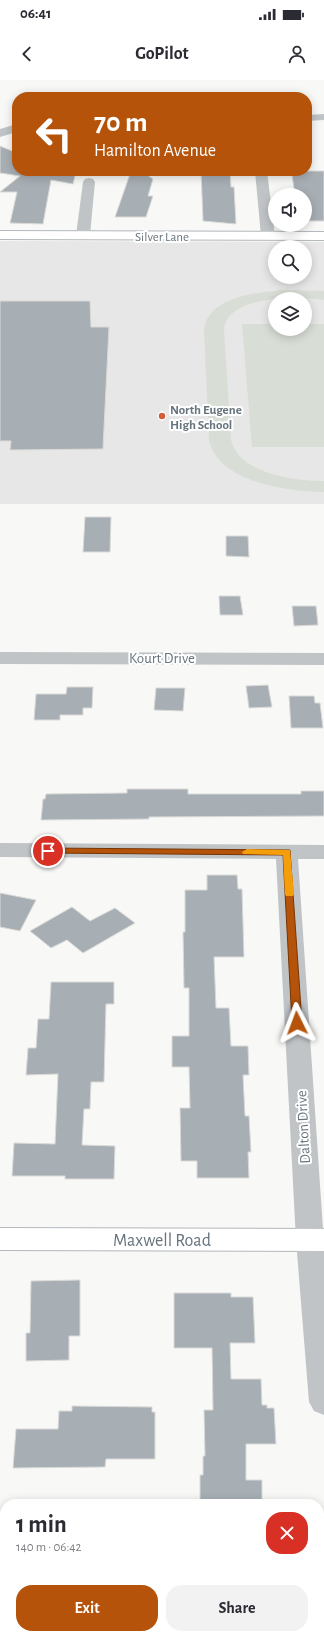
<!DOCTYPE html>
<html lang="en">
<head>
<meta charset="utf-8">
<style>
	:root { --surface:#fff; --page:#f2f2f3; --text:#2b2b33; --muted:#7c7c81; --accent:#b45309 }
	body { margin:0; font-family:"Alegreya Sans",sans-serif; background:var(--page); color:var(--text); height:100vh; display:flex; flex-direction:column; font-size:15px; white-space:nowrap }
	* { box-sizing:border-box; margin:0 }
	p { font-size:13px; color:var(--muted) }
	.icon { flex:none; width:22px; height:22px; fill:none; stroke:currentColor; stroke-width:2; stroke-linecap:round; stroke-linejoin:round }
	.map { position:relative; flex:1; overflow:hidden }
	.details { position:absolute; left:0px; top:1419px; width:324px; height:140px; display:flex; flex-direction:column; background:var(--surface); border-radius:16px 16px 0 0; box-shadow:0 2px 10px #0003 }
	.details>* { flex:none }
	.banner { position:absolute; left:12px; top:12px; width:300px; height:84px; border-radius:16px; box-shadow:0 2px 10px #0003; background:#b45309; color:#fff; overflow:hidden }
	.buttons { position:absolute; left:268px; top:108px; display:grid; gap:8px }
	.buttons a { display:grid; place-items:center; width:44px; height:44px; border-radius:50%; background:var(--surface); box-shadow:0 2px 10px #0003; font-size:20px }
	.pin { position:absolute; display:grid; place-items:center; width:34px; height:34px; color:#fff; margin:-17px; border:2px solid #fff; border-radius:50%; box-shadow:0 1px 4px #0007 }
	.me { position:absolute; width:44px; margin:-22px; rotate:357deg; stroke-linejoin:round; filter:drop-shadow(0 0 3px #0008) }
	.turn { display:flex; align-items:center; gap:14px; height:84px; padding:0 16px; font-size:18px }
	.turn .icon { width:52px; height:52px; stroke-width:2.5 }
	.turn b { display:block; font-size:28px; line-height:34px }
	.round { display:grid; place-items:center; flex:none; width:42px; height:42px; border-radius:16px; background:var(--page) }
	.headline { display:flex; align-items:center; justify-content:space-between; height:68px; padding:0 16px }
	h1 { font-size:24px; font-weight:700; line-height:30px }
	.primary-button { display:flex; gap:8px; margin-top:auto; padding:8px 16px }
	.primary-button a { flex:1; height:46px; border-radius:16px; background:var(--accent); color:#fff; font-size:16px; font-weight:700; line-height:46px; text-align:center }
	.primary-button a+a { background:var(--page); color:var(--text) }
	.status { display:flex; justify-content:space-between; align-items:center; height:28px; padding:0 20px; background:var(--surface); direction:ltr }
	.status svg { height:11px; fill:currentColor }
	header { display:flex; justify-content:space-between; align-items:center; height:52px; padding:0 16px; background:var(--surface); font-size:18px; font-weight:700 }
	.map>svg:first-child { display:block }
</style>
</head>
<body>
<div class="status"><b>06:41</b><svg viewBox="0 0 49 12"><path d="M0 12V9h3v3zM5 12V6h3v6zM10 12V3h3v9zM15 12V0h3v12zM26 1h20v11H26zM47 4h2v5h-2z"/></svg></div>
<header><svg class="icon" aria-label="back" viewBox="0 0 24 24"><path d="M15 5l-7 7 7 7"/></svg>GoPilot<svg class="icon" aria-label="person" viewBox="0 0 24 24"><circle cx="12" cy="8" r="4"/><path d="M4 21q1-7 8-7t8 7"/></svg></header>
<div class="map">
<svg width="324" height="1559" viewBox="0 0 324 1559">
	<rect width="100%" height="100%" fill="#f8f8f6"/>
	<path fill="#e6e7e6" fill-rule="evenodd" d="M0 161 324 162V424H0ZM275 167H305V197H275ZM275 219H305V249H275Z"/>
	<g fill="#d8ddd5">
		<path d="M281 210 324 211V220C299 216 228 215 224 249L231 360C239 394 295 401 324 401V412C287 411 219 403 209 360L204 249C209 217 255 213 281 210Z"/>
		<polygon points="242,244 275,244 275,249 305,249 305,244 324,244 324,367 252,367"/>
	</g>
	<g fill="#a8afb4" stroke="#dadad8">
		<polygon points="0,66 17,73 17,91 62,91 75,96 73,104 51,100 43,144 10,143 17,112 0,112 20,96 0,93"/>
		<polygon points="131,91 141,91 153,99 148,116 153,116 146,137 115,137"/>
		<polygon points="201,91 230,91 231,107 234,107 236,144 203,141"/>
		<polygon points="295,91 324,91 324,141 305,141 305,115 295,115 292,95 296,95"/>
		<polygon points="0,221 90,221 91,247 109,247 103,369 10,370 11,361 0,361"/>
		<polygon points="85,437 111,437 110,472 83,472"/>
		<polygon points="226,456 248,456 249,477 226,476"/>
		<polygon points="219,516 240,516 243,535 220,535"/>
		<polygon points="292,526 316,526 318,545 294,546"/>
		<polygon points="268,605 272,627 249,628 246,606"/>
		<polygon points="67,607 93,607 92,628 83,628 83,635 60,635 60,640 34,640 36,614 66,614"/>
		<polygon points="156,608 185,608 183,631 154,630"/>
		<polygon points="289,616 314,616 315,623 320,623 323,648 291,648"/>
		<polygon points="127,709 188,709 188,714 301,714 301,711 324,711 324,736 149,737 149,739 41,740 43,719 45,719 46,714 127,713"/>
		<polygon points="207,795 237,795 238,809 242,809 244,877 214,877 216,928 229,928 231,966 248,966 249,995 243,995 245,1036 249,1036 251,1072 248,1072 249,1098 197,1098 197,1081 181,1081 180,1028 190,1028 189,987 172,987 172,956 189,956 189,908 184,908 183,852 185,852 185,810 207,810"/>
		<polygon points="0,813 36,820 20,851 0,847"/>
		<polygon points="72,827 90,841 115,828 135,843 83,873 67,860 51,868 30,851"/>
		<polygon points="51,902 114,902 114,924 106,924 104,1002 91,1002 90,1029 84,1029 82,1065 115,1066 114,1099 65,1099 65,1096 12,1096 14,1063 55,1064 58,994 26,995 28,968 36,968 38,939 49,939"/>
		<polygon points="80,1200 80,1256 69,1256 69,1280 26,1281 26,1253 30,1253 31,1201"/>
		<polygon points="174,1213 231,1213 231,1217 253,1217 255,1263 230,1263 231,1299 261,1299 262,1325 267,1325 267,1328 274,1328 276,1364 246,1364 246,1400 262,1400 262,1424 200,1424 200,1395 203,1395 203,1376 205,1376 204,1330 213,1330 212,1268 174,1268"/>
		<polygon points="72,1326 152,1327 152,1332 155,1332 155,1379 106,1379 105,1387 13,1388 16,1349 58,1349 59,1331 72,1331"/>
	</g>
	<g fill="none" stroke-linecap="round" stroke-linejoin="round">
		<defs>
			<g id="secondary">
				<polygon points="0,151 324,152 324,160 0,159"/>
				<polygon points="0,1148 324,1149 324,1171 0,1170"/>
			</g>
		</defs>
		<use href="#secondary" stroke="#b2b8bc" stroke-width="2"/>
		<g fill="#c0c4c7" fill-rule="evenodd">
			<polygon points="324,34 324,40 307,41 307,35"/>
			<polygon points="17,44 17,52 0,57 0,49"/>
			<polygon points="255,91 267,91 275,156 273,159 263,159 261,156"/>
			<polygon points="89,98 93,99 95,102 90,155 88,158 78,158 76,155 83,102 85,99"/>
			<polygon points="0,572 324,573 324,585 0,584"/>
			<polygon points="0,763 324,765 324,779 298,779 324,1164 324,1335 314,1331 309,1322 296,1160 276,779 0,777"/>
		</g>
		<use href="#secondary" fill="#fff" fill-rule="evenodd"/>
	</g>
	<polygon fill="#b45309" stroke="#753606" points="48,768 290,770 302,943 301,946 294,946 292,943 283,775 45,773 43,771 45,769"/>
	<polygon fill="#f59e0b" points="247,769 290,770 294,814 293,816 286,816 285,814 283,775 243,774 242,772"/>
	<circle fill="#d35e3b" stroke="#fff" stroke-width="1.5" cx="162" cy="336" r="4"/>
	<g text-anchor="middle" stroke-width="4" stroke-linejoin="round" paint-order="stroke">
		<g font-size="13" fill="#66747e" stroke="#fff">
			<text x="162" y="161">Silver Lane</text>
		</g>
		<g font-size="13" font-weight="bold" fill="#66747e" stroke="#fff" text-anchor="start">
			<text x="170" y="334">North Eugene<tspan x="170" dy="15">High School</tspan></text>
		</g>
		<g font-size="15" fill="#66747e" stroke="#fff">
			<text x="162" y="583">Kourt Drive</text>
			<text transform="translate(303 1047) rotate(-93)" y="5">Dalton Drive</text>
		</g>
		<g font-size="18" fill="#66747e" stroke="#fff">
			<text x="162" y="1166">Maxwell Road</text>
		</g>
	</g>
</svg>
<div class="buttons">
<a><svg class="icon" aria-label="sound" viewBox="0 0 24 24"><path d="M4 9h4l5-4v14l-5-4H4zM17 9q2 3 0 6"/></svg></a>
<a><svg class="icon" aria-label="search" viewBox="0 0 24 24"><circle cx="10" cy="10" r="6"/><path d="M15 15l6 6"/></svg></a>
<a><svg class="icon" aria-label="layers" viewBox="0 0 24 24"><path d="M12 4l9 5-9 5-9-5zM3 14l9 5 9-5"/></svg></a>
</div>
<div class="pin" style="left:48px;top:771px;background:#d93025"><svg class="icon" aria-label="arrive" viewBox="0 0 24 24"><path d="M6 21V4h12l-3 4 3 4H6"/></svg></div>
<svg class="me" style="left:297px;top:943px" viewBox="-20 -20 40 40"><path d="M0-17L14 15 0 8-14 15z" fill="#b45309" stroke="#fff" stroke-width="4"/></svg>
<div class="banner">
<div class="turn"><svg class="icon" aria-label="left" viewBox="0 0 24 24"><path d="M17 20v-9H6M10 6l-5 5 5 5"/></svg><div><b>70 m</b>Hamilton Avenue</div></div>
</div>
<section class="details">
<div class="headline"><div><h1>1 min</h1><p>140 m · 06:42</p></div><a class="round" style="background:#d93025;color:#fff"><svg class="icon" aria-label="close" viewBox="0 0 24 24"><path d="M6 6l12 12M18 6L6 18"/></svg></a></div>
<div class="primary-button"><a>Exit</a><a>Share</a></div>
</section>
</div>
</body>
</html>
